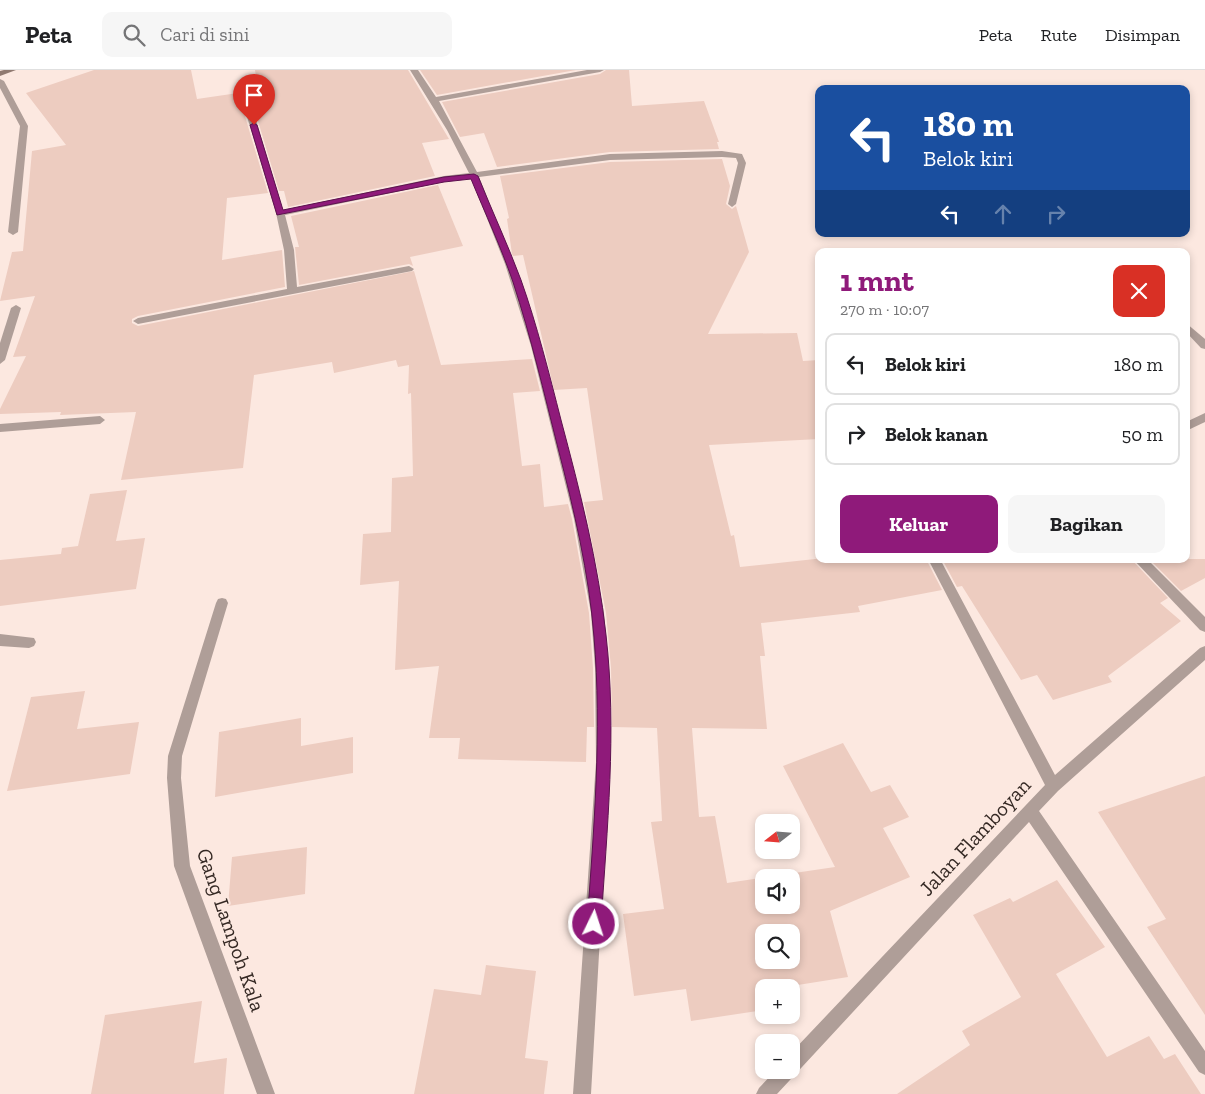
<!DOCTYPE html>
<html lang="id">
<head>
<meta charset="utf-8">
<style>
	:root { --surface:#fff; --page:#f6f6f6; --text:#202124; --muted:#757577; --line:#e0e0e0; --accent:#8f1a7a }
	body { margin:0; font-family:"Zilla Slab",serif; background:var(--page); color:var(--text); height:100vh; display:flex; flex-direction:column; font-size:19px; white-space:nowrap }
	* { box-sizing:border-box; margin:0 }
	p { font-size:16px; color:var(--muted) }
	.icon { flex:none; width:28px; height:28px; fill:none; stroke:currentColor; stroke-width:2; stroke-linecap:round; stroke-linejoin:round }
	.map { position:relative; flex:1; overflow:hidden }
	.sheet { position:absolute; left:815px; top:178px; width:375px; height:315px; display:flex; flex-direction:column; background:var(--surface); border-radius:10px; box-shadow:0 2px 8px #0003 }
	.sheet>* { flex:none }
	.guide { position:absolute; left:815px; top:15px; width:375px; height:152px; border-radius:10px; box-shadow:0 2px 8px #0003; background:#1a4fa0; color:#fff; overflow:hidden }
	.needle { width:32px; rotate:253deg }
	.controls { position:absolute; left:755px; top:744px; display:grid; gap:10px }
	.controls a { display:grid; place-items:center; width:45px; height:45px; border-radius:10px; background:var(--surface); box-shadow:0 2px 8px #0003; font-size:25px }
	.pin { position:absolute; display:grid; place-items:center; width:42px; height:42px; color:#fff; margin:-51px -21px; border-radius:50% 50% 50% 0; rotate:-45deg; box-shadow:0 0 5px #0007 }
	.pin .icon { rotate:45deg }
	.me { position:absolute; width:55px; margin:-28px; rotate:4deg; stroke-linejoin:round; filter:drop-shadow(0 0 4px #0008) }
	.turn { display:flex; align-items:center; gap:18px; height:105px; padding:0 25px; font-size:22px }
	.turn .icon { width:65px; height:65px; stroke-width:2.5 }
	.turn b { display:block; font-size:35px; line-height:42px }
	.lanes { display:flex; align-items:center; height:48px; padding:0 25px; background:#0003; justify-content:center; gap:25px; direction:ltr }
	.lanes .off { opacity:.35 }
	.round { display:grid; place-items:center; flex:none; width:52px; height:52px; border-radius:10px; background:var(--page) }
	.overview { display:flex; align-items:center; justify-content:space-between; height:85px; padding:0 25px }
	h1 { font-size:30px; font-weight:700; line-height:38px; color:var(--accent) }
	.cta { display:flex; gap:10px; margin-top:auto; padding:10px 25px }
	.cta a { flex:1; height:58px; border-radius:10px; background:var(--accent); color:#fff; font-size:20px; font-weight:700; line-height:58px; text-align:center }
	.cta a+a { background:var(--page); color:var(--text) }
	ul { padding:0; list-style:none }
	li { display:flex; align-items:center; gap:15px; height:62px; margin:0 10px 8px; padding:0 15px; border:2px solid var(--line); border-radius:10px }
	li div { flex:1 }
	li b { display:block; font-size:19px }
	li em { font-style:normal }
	header { display:flex; align-items:center; gap:30px; box-sizing:border-box; height:70px; padding:0 25px; background:var(--surface); border-bottom:1px solid var(--line) }
	header strong { font-size:24px }
	nav { display:flex; gap:28px; margin-inline-start:auto; font-size:18px }
	.search { width:350px; height:45px; background:var(--page); display:flex; align-items:center; gap:12px; box-sizing:border-box; padding:0 18px; border-radius:10px; color:var(--muted); font-size:19px }
	.map>svg:first-child { display:block }
</style>
</head>
<body>
<header>
<strong>Peta</strong>
<div class="search"><svg class="icon" aria-label="search" viewBox="0 0 24 24"><circle cx="10" cy="10" r="6"/><path d="M15 15l6 6"/></svg>Cari di sini</div>
<nav><a>Peta</a><a>Rute</a><a>Disimpan</a></nav>
</header>
<div class="map">
<svg width="1205" height="1024" viewBox="0 0 1205 1024">
	<rect width="100%" height="100%" fill="#fce8e0"/>
	<g fill="#edccc0" fill-rule="evenodd">
		<polygon points="94,0 191,0 197,29 238,23 268,123 227,128 222,190 282,180 285,217 138,246 132,249 132,253 138,256 414,201 441,295 532,289 540,321 513,323 522,396 540,394 544,437 568,434 572,449 589,543 593,598 594,657 587,657 586,692 458,689 460,668 429,668 439,596 395,600 399,511 360,515 363,464 391,462 392,408 413,406 411,323 408,324 409,295 398,297 396,290 334,303 332,292 254,305 243,398 121,410 136,342 60,345 61,342 0,344 0,339 26,286 13,287 35,226 0,231 12,182 23,181 32,81 66,75 26,23"/>
		<polygon points="255,0 408,0 449,69 422,73 435,106 288,137 284,121 279,121 249,21 258,20"/>
		<polygon points="420,0 576,0 437,25"/>
		<polygon points="606,0 629,0 632,36 704,31 719,72 717,72 719,79 610,82 497,97 484,63 460,67 442,32 600,4"/>
		<path d="M722 89 730 116 726 134 732 139 736 136 749 182 708 264 797 263 803 291 819 290V369L709 375 731 466 734 465 740 497 815 489H926L942 520 858 536 860 542 761 553 765 586H760L767 659 692 658 699 747 715 746 727 813 835 797 783 696 843 673 871 722 890 715 909 747 883 758 910 807 830 841 848 907 779 918H764V940L691 951 686 919 634 926 623 844 664 839 651 752 662 751 657 658 612 657 611 598 606 543 584 432 603 430 587 318 554 320 523 185 513 186 512 184 507 149 509 148 500 106 610 92ZM764 808H791V835H764ZM764 862H791V890H764Z"/>
		<polygon points="438,115 463,176 410,187 413,196 409,194 299,215 295,177 299,177 291,146"/>
		<polygon points="127,420 116,471 145,468 136,519 0,536 0,490 61,484 62,478 78,476 90,424"/>
		<polygon points="942,489 1131,489 1168,528 1160,533 1181,551 1108,606 1112,612 1053,630 1037,605 1021,610 962,516 957,517"/>
		<polygon points="1149,489 1205,489 1205,508 1181,521"/>
		<polygon points="85,621 77,659 139,652 130,704 7,721 31,627"/>
		<polygon points="301,648 301,676 353,667 353,703 215,727 219,662"/>
		<polygon points="1205,706 1205,945 1147,857 1166,849 1098,742"/>
		<polygon points="307,777 305,824 228,836 232,787"/>
		<polygon points="1057,810 1105,877 1056,904 1107,987 1149,966 1164,989 1175,984 1201,1024 897,1024 970,975 962,961 1021,927 973,845 1010,828 1013,832"/>
		<polygon points="486,895 536,901 525,988 548,991 544,1024 414,1024 434,919 481,925"/>
		<polygon points="202,931 194,993 227,988 224,1024 91,1024 105,945"/>
	</g>
	<g fill="none" stroke-linecap="round" stroke-linejoin="round">
		<g fill="#af9e98" fill-rule="evenodd">
			<polygon points="410,0 418,0 436,27 587,0 604,0 600,2 439,31 477,102 610,84 722,81 742,84 746,93 736,134 732,137 728,134 738,93 736,88 722,87 610,90 479,107 514,194 541,276 586,449 604,543 609,598 610,692 591,1024 573,1024 596,692 595,598 591,543 574,449 531,276 505,194 471,108 444,112 285,145 294,180 297,217 409,196 414,199 412,201 138,254 133,251 138,248 287,219 284,180 276,143 239,20 240,18 247,20 283,140 444,106 469,103 447,60"/>
			<polygon points="0,9 4,11 28,56 18,162 13,165 8,162 20,56 0,18"/>
			<polygon points="16,235 21,238 5,290 0,294 0,273 11,238"/>
			<polygon points="1186,253 1205,269 1205,279 1201,278 1186,262"/>
			<polygon points="1205,343 1205,352 1186,361 1186,352"/>
			<polygon points="100,346 105,350 100,354 0,362 0,354"/>
			<polygon points="928,489 940,489 1055,705 1200,578 1205,576 1205,590 1058,721 1039,741 1205,981 1205,1005 1199,1002 1029,752 777,1024 756,1024 759,1018 776,1000 791,1000 791,983 1045,715"/>
			<polygon points="1133,489 1147,489 1205,547 1205,562 1200,560"/>
			<polygon points="222,528 226,529 228,533 182,686 181,708 190,796 275,1024 257,1024 174,796 167,708 168,686 216,533 218,529"/>
			<polygon points="0,564 34,568 36,572 34,576 29,578 0,576"/>
		</g>
		<polygon fill="#907970" fill-rule="evenodd" points="4,0 16,0 0,6 0,1"/>
	</g>
	<path fill="#8f1a7a" stroke="#5d114f" d="M254 53 257 55 283 140 444 107 474 104 478 106C492 141 508 175 521 210 537 255 549 303 561 350 580 421 598 492 606 565 617 661 607 758 601 854L599 859 594 861 589 859 587 854C594 758 602 662 594 567 589 503 574 440 558 378 544 323 531 267 513 212 501 177 485 143 471 109L444 112 277 145 250 55Z"/>
	<g text-anchor="middle" stroke-width="4" stroke-linejoin="round" paint-order="stroke">
		<g font-size="21" fill="#352924" stroke="#fce8e0">
			<text transform="translate(975 767) rotate(-47)" y="7">Jalan Flamboyan</text>
			<text transform="translate(231 860) rotate(71)" y="7">Gang Lampoh Kala</text>
		</g>
	</g>
</svg>
<div class="controls">
<a><svg class="needle" viewBox="-14 -14 28 28"><path d="M0-13l5 13h-10z" fill="#e53935"/><path d="M0 13l5-13h-10z" fill="#757577"/></svg></a>
<a><svg class="icon" aria-label="sound" viewBox="0 0 24 24"><path d="M4 9h4l5-4v14l-5-4H4zM17 9q2 3 0 6"/></svg></a>
<a><svg class="icon" aria-label="search" viewBox="0 0 24 24"><circle cx="10" cy="10" r="6"/><path d="M15 15l6 6"/></svg></a>
<a>+</a>
<a>−</a>
</div>
<div class="pin" style="left:254px;top:55px;background:#d93025"><svg class="icon" aria-label="arrive" viewBox="0 0 24 24"><path d="M6 21V4h12l-3 4 3 4H6"/></svg></div>
<svg class="me" style="left:594px;top:854px" viewBox="-20 -20 40 40"><circle r="17" fill="#8f1a7a" stroke="#fff" stroke-width="3"/><path d="M0-11L8 9 0 5-8 9z" fill="#fff"/></svg>
<div class="guide">
<div class="turn"><svg class="icon" aria-label="left" viewBox="0 0 24 24"><path d="M17 20v-9H6M10 6l-5 5 5 5"/></svg><div><b>180 m</b>Belok kiri</div></div>
<div class="lanes"><svg class="icon" aria-label="left" viewBox="0 0 24 24"><path d="M17 20v-9H6M10 6l-5 5 5 5"/></svg><svg class="icon off" aria-label="ahead" viewBox="0 0 24 24"><path d="M12 20V5M6 11l6-6 6 6"/></svg><svg class="icon off" aria-label="right" viewBox="0 0 24 24"><path d="M7 20v-9h11M14 6l5 5-5 5"/></svg></div>
</div>
<section class="sheet">
<div class="overview"><div><h1>1 mnt</h1><p>270 m · 10:07</p></div><a class="round" style="background:#d93025;color:#fff"><svg class="icon" aria-label="close" viewBox="0 0 24 24"><path d="M6 6l12 12M18 6L6 18"/></svg></a></div>
<ul>
<li><svg class="icon" aria-label="left" viewBox="0 0 24 24"><path d="M17 20v-9H6M10 6l-5 5 5 5"/></svg><div><b>Belok kiri</b></div><em>180 m</em></li>
<li><svg class="icon" aria-label="right" viewBox="0 0 24 24"><path d="M7 20v-9h11M14 6l5 5-5 5"/></svg><div><b>Belok kanan</b></div><em>50 m</em></li>
</ul>
<div class="cta"><a>Keluar</a><a>Bagikan</a></div>
</section>
</div>
</body>
</html>
